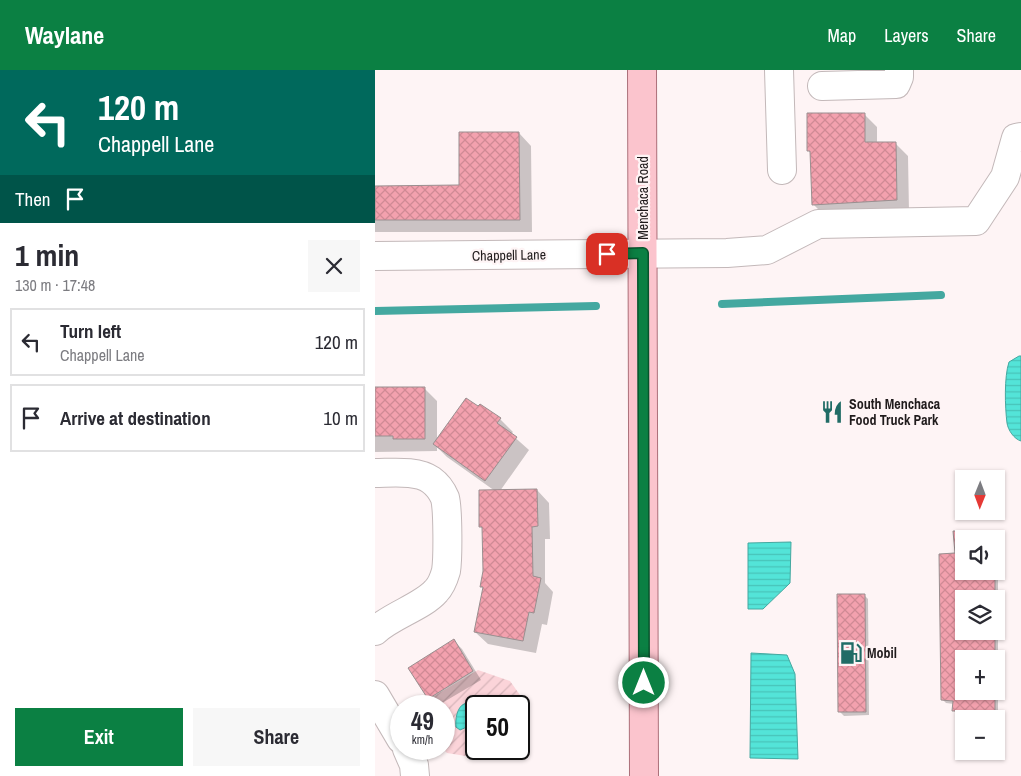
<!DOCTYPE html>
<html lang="en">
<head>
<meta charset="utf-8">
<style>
	:root { --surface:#fff; --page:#f7f7f7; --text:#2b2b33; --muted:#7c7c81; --line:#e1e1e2; --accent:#0b8043 }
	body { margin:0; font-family:"Archivo Narrow",sans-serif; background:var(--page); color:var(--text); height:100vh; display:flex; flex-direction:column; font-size:19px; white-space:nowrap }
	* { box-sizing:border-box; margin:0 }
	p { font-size:16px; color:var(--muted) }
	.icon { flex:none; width:28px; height:28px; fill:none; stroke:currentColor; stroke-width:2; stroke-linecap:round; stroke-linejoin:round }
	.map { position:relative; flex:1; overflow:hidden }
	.drawer { display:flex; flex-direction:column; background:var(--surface); width:375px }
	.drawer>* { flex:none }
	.hud { background:#00695c; color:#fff; overflow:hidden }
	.needle { width:32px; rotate:181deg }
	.fabs { position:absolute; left:580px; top:400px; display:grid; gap:10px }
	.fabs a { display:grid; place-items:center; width:50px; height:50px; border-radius:0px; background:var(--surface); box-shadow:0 1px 4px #0004; font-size:25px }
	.speed { position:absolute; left:15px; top:625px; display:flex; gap:10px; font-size:25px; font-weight:700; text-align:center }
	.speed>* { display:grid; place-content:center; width:65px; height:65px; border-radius:50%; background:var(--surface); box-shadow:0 1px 4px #0004; line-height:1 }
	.speed small { font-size:12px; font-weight:400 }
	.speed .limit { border:2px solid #111; border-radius:8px; background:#fff; color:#111 }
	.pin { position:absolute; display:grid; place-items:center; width:42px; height:42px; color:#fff; margin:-21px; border-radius:10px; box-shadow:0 2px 8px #0006 }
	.me { position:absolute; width:55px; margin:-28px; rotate:0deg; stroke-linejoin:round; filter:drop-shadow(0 0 4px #0008) }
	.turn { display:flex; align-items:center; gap:18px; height:105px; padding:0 15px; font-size:22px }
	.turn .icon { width:65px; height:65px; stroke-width:2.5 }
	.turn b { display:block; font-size:35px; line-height:42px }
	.then { display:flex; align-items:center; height:48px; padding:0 15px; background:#0003; gap:10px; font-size:19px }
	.round { display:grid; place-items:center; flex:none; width:52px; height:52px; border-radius:0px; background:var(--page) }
	.summary { display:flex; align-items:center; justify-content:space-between; height:85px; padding:0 15px }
	h1 { font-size:30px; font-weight:700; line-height:38px }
	.action { display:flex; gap:10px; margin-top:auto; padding:10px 15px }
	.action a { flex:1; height:58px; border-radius:0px; background:var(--accent); color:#fff; font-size:20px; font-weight:700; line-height:58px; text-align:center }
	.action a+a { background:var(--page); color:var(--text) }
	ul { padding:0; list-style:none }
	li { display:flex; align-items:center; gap:15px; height:68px; margin:0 10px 8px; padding:0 5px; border:2px solid var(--line); border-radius:0px }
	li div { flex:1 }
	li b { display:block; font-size:19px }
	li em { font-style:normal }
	header { display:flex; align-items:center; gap:30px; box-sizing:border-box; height:70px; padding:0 25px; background:var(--accent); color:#fff }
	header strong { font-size:24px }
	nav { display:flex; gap:28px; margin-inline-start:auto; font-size:18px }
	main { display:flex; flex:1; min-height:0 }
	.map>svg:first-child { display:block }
</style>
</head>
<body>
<header>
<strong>Waylane</strong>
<nav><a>Map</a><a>Layers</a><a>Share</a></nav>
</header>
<main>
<section class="drawer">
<div class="hud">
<div class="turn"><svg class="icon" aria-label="left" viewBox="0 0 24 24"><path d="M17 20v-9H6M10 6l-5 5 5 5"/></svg><div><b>120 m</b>Chappell Lane</div></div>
<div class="then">Then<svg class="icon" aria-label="arrive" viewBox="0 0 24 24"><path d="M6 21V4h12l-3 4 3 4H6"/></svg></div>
</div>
<div class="summary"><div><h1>1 min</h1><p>130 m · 17:48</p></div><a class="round"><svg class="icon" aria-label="close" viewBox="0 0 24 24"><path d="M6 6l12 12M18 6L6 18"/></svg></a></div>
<ul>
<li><svg class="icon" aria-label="left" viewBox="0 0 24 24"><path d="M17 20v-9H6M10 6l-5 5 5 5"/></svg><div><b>Turn left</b><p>Chappell Lane</p></div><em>120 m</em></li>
<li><svg class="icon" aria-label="arrive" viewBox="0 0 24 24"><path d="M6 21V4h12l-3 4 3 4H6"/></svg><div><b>Arrive at destination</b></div><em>10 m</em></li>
</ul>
<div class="action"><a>Exit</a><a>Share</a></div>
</section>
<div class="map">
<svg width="646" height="706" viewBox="0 0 646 706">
	<defs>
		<pattern id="garden-furrows" width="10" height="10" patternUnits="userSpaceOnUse" patternTransform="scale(1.25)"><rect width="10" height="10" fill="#fbd4d9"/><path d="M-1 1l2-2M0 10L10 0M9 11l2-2" fill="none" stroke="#d7b5ba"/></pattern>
		<pattern id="water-rules" width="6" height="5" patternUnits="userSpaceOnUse" patternTransform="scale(1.25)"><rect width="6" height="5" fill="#53e4d8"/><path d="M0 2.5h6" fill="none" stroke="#48c3b9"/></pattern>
		<pattern id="building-cross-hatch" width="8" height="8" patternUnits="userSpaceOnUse" patternTransform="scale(1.25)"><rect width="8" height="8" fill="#f3a1ae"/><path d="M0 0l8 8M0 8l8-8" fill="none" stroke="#d08a95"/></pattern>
	</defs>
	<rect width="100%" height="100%" fill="#fef4f5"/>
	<polygon fill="url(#garden-furrows)" points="103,600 135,611 155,639 152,662 144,674 144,636 101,636 101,679 140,679 136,686 103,688 72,683 68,679 69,636 54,636 54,629"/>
	<g fill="url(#water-rules)" stroke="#44a8a0">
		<path d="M644 286H646V371C639 369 633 360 632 353 630 337 629 307 634 292Z"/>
		<polygon points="416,472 415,513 388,539 373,539 373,473"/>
		<polygon points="376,583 412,585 420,604 423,689 375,688"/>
		<path d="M99 627H106L110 630 111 636H101V653L85 660 81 657C80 650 82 637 89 634 93 632 95 631 99 627Z"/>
	</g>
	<g fill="#0003" fill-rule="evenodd">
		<polygon points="490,45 502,57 502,73 521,74 533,86 534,142 451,147 438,134 436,84 433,80"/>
		<polygon points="144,63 156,76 157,162 0,162 0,117 85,117"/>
		<polygon points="0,319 50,319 62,331 62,370 105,335 125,349 138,362 136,364 154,380 125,421 162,420 174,433 175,469 170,469 170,513 178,522 172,555 167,554 161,583 113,574 100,562 109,519 106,516 109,502 108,459 106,457 120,421 72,387 62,377 62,381 0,382"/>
		<path d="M619 462 623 467V644L583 645 579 641V634L571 633 567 629 581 484 579 463ZM589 469H621V501H589ZM589 529H621V561H589ZM589 589H621V621H589Z"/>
		<polygon points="489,525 493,529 494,645 469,646 465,642"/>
		<polygon points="79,571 87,579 106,610 62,636 54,629 35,598"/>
	</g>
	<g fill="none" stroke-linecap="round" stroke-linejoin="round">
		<g stroke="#44a8a0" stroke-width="8">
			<polyline points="347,234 566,225"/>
			<polyline points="0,241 221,236"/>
		</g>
	</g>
	<g fill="url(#building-cross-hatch)" stroke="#9a8f90">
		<polygon points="432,43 490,43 490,72 521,72 522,130 437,135 435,81 432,81"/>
		<polygon points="84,62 144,62 145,150 0,150 0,116 84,115"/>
		<polygon points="0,317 50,317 50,369 18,369 18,366 0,366"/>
		<polygon points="91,328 103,336 105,334 126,348 122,353 142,367 110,411 58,374"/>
		<polygon points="162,419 163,456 157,457 158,506 166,508 159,543 154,542 148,571 99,562 108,517 105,517 108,501 107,457 104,457 104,420"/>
		<polygon points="578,461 620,461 620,469 589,469 589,501 620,501 620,529 589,529 589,561 620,561 620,589 589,589 589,621 620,621 620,641 577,641 578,631 566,630 564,484 580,483"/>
		<polygon points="462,524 490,524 491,642 463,642"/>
		<polygon points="79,569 98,601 53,629 33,598"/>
	</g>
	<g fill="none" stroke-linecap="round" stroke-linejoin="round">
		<defs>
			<g id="minor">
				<polyline points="404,0 407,100"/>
				<polyline points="447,16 521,14 524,7 524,0"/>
				<polyline points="0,186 352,183 392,180 443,154 601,151 630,107 641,68 646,67"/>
				<path d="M0 403C17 403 42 400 56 410 63 415 67 421 70 428 73 440 73 489 71 501 69 508 66 516 61 521 47 537 17 545 0 561"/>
				<polyline points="0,625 26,669"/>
				<polyline points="32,679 39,695 40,706"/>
			</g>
			<polyline id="major" points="267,0 269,706"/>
		</defs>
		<use href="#minor" stroke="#c3b8b9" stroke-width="30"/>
		<use href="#major" stroke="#ac707a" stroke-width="30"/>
		<use href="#minor" stroke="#fff" stroke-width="28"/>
		<use href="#major" stroke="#fbc4cd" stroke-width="28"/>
	</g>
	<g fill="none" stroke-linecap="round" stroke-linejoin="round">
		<defs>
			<polyline id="route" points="232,184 268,183 269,613"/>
		</defs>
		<use href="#route" stroke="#07532c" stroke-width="12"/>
		<use href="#route" stroke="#0b8043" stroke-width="9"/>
	</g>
	<defs>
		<symbol id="restaurant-bare" viewBox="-9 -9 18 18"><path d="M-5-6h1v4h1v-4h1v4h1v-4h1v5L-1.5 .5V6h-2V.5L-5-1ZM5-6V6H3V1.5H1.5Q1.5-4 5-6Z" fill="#216c66" stroke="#fef4f5" stroke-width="2.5" paint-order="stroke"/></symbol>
		<symbol id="fuel-bare" viewBox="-9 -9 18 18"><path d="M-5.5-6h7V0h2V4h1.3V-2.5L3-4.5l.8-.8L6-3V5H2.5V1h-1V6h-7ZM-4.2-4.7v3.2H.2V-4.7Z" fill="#216c66" stroke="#fef4f5" stroke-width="2.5" paint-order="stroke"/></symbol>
	</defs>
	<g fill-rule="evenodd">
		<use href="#restaurant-bare" x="441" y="326" width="32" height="32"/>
		<use href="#fuel-bare" x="460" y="567" width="32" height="32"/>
	</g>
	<g text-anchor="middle" stroke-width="4.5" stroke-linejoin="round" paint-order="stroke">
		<g font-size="14" fill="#201b1c" stroke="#fef4f5">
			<text transform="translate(268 128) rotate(-90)" y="5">Menchaca Road</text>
			<text transform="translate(134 185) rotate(-1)" y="5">Chappell Lane</text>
		</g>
		<g font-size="14" font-weight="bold" fill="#201b1c" stroke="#fef4f5" text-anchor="start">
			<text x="474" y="339">South Menchaca<tspan x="474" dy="16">Food Truck Park</tspan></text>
			<text x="492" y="588">Mobil</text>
		</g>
	</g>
</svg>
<div class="fabs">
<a><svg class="needle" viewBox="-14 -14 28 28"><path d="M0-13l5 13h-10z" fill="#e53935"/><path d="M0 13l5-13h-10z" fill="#7c7c81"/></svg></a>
<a><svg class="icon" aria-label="sound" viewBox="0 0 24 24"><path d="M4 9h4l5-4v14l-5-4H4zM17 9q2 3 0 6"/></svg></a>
<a><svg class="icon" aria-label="layers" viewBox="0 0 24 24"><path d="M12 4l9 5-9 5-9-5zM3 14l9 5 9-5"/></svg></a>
<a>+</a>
<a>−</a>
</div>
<div class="speed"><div>49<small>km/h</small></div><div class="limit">50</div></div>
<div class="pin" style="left:232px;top:184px;background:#d93025"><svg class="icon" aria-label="arrive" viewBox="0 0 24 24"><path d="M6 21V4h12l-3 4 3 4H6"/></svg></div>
<svg class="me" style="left:269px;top:613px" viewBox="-20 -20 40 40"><circle r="17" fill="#0b8043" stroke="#fff" stroke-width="3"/><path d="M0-11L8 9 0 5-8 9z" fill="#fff"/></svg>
</div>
</main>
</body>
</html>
